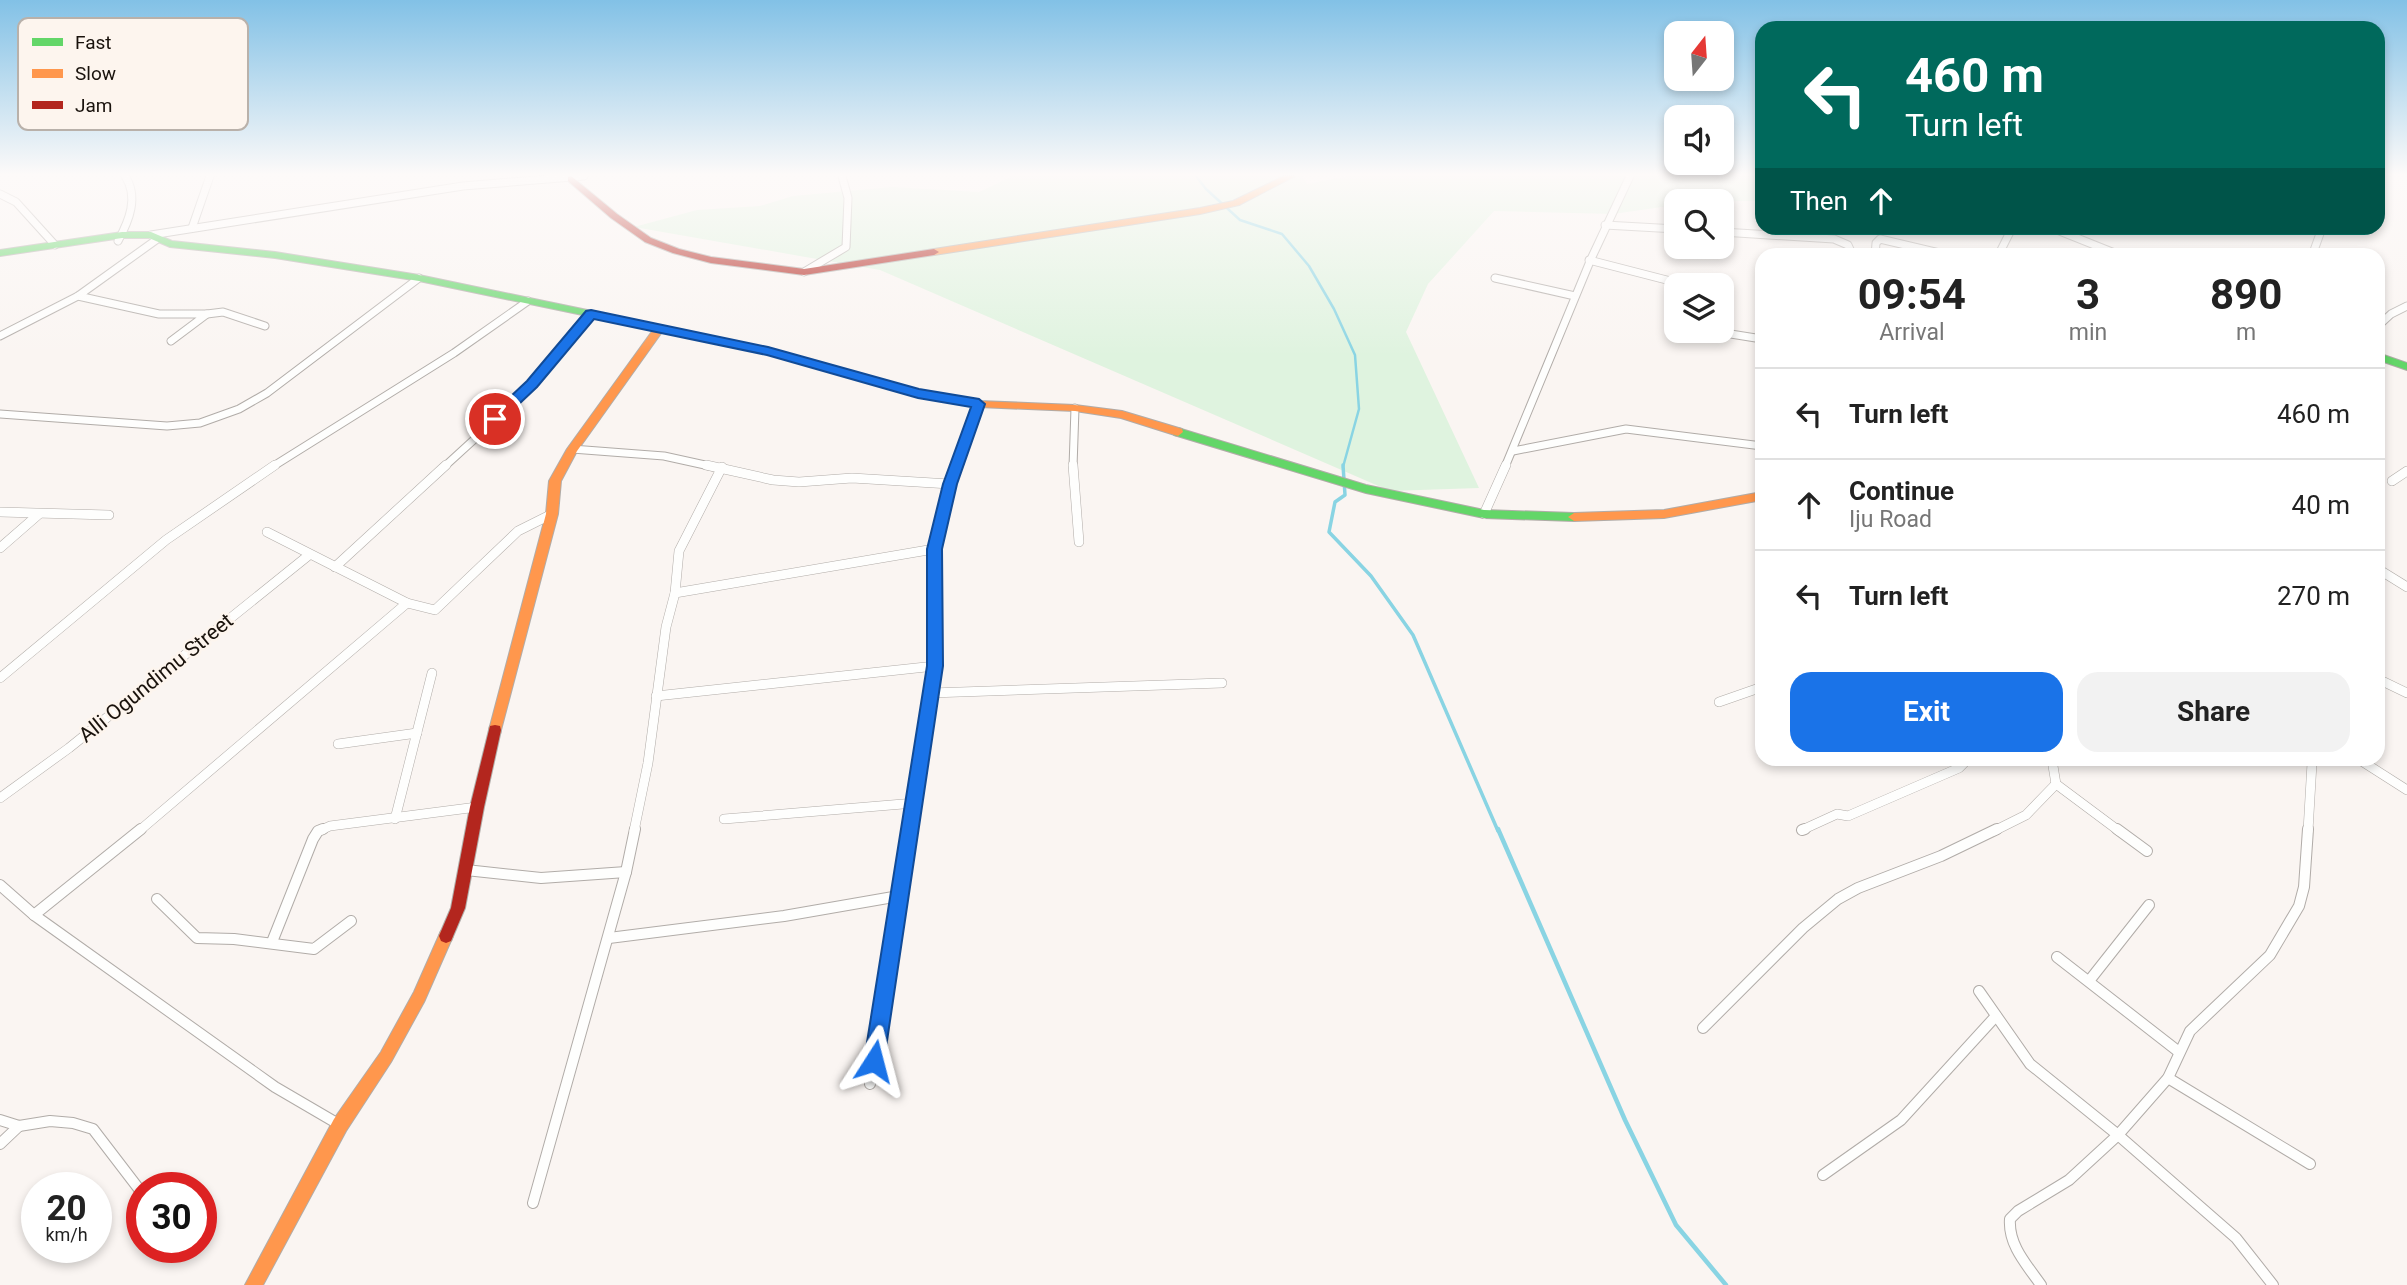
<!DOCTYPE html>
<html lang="en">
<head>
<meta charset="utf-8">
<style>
	:root { --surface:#fff; --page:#f2f2f2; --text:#222; --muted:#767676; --line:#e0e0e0; --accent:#1a73e8 }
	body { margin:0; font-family:Roboto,sans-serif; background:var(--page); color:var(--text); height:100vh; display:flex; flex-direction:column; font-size:26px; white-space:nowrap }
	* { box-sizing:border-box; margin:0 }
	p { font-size:23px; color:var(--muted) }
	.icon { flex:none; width:38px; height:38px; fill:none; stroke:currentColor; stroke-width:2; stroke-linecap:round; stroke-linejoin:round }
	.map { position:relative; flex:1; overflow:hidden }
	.panel { position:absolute; left:1755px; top:248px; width:630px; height:518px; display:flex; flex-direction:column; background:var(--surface); border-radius:21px; box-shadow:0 4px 10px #0003 }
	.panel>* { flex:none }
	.hud { position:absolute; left:1755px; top:21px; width:630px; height:214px; border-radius:21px; box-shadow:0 4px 10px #0003; background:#00695c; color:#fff; overflow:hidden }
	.needle { width:46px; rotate:17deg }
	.fabs { position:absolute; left:1664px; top:21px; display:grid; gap:14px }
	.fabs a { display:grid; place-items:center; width:70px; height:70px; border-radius:14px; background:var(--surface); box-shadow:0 4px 10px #0003; font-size:35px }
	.speed { position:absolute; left:21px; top:1172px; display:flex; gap:14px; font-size:35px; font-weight:700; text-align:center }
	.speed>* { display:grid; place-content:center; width:91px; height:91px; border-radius:50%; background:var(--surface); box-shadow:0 4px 10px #0003; line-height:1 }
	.speed small { font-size:18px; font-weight:400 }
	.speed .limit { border:10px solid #d22; background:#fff; color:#111 }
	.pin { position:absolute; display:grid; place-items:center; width:60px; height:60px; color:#fff; margin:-30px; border:4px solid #fff; border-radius:50%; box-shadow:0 2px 7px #0007 }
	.me { position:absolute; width:77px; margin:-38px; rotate:9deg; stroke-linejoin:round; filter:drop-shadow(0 0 5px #0008) }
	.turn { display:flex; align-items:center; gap:24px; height:147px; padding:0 35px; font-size:32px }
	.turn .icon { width:91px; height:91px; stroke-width:2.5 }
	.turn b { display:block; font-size:49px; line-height:60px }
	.then { display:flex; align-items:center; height:66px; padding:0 35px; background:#0003; gap:14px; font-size:26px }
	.eta { display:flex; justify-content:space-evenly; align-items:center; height:119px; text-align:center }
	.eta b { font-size:42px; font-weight:700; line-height:49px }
	.primary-button { display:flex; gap:14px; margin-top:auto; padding:14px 35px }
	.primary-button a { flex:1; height:80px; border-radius:21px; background:var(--accent); color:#fff; font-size:28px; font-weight:700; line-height:80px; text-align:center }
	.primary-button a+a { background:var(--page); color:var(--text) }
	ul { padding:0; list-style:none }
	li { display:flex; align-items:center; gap:21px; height:91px; padding:0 35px; border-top:2px solid var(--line) }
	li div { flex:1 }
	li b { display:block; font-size:26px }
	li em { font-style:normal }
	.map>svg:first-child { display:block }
</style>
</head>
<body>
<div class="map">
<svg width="2407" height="1285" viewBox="0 0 2407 1285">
	<rect width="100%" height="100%" fill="#faf5f2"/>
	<polygon fill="#dff3df" points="1013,176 1302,176 1307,184 1348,176 1762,176 1762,201 1676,201 1676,205 1613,214 1494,211 1428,284 1406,332 1479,488 1390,491 880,270 634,227 697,210 760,206 793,196 892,187 979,192"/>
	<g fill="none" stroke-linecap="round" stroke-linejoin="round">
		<polyline stroke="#89d4e3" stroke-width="2.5" points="1196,176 1206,189 1240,220 1282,234 1309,266 1334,309 1355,355 1359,409 1343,467"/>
		<polyline stroke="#89d4e3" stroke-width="3.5" points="1343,465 1345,495 1335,502 1329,532 1371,576 1413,635 1498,831"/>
		<polyline stroke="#89d4e3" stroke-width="4.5" points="1498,829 1625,1120 1676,1225 1726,1285"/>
		<defs>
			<g id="street-far2">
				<polyline points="0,194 16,202 55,245"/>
				<polyline points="1605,225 1676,229"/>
				<polyline points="192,228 210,176"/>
				<polyline points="2052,228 2122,256"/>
				<polyline points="1722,232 1834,239 1848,245 1853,256"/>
				<polyline points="151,235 463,186 584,176"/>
				<path d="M118 241C129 221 139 197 125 176"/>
				<polyline points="1875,256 1876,243 1880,239 1952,256"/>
				<polyline points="1998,256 2012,228"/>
				<polyline points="2312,256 2322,228"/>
				<polyline points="1589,260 1686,285"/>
				<polyline points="804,272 846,247 848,198 842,176"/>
				<polyline points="1495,278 1575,296"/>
				<polyline points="78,296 159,314 207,314 171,341"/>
				<polyline points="207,314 223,312 265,326"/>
				<polyline points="2378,326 2391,314 2407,306"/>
				<polyline points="1712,331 1762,339"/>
				<polyline points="0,336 78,296 156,240"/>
				<polyline points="0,414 167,426 200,423 239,409 267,393 419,278"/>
				<polyline points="572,449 664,456 714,467"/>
				<polyline points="1513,451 1626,429 1762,446"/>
				<polyline points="272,467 454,353 528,301"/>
				<polyline points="444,467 514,403 591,314"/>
				<polyline points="956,467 979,404"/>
				<polyline points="1073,467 1075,408"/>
				<polyline points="1505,467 1591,259 1630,176"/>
			</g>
			<g id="street-far1">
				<polyline points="706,465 773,480 799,482 852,478 950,484"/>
				<polyline points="1073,465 1079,542"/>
				<polyline points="2392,481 2407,471"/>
				<polyline points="0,512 109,515"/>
				<polyline points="1484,514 1506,465"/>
				<polyline points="267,532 407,603 435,610 518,531 552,514"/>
				<polyline points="0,548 39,514"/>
				<polyline points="335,567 446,465"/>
				<polyline points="2378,569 2407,587"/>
				<polyline points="675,593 934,549"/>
				<polyline points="0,678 166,540 275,465"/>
				<polyline points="2378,679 2407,693"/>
				<polyline points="931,693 1222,683"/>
				<polyline points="656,696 935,666"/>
				<polyline points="1719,702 1762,687"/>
				<polyline points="338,744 417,733"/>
				<polyline points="2052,760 2056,784 2119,831"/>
				<polyline points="2360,760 2407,790"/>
				<polyline points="0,798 69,748 309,555"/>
				<polyline points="395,819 432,673"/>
				<polyline points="724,819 915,803"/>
				<polyline points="1802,830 1837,814 1848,816 1959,768 1967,760"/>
				<polyline points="139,831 407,603"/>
				<polyline points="319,831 330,826 477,807"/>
				<polyline points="634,831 648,763 666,627 675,593 679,551 722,467"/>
				<polyline points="909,831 935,666 934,549 957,465"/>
				<polyline points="1994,831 2026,815 2056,784"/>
				<polyline points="2308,831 2312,763 2315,760"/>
			</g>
			<g id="street">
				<polyline points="2117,829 2147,851"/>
				<polyline points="1802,830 1805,829"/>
				<polyline points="466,870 541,878 626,872"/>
				<polyline points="0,885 34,915 275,1087 340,1125"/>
				<polyline points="157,899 197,938 234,939 314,949 351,921"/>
				<polyline points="34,915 141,829"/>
				<polyline points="609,938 784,916 899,896"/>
				<polyline points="272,942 313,839 318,831 323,829"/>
				<polyline points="2057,957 2179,1052"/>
				<polyline points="2089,981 2149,905"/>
				<polyline points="1979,991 2030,1064 2118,1135 2236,1238 2273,1285"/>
				<polyline points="1703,1028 1803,928 1838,899 1858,888 1941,856 1997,829"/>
				<polyline points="2168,1078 2310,1164"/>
				<polyline points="870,1084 910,829"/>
				<polyline points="0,1120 19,1126 50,1121 73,1123 93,1129 142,1193"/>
				<polyline points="0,1144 19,1126"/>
				<polyline points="1823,1175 1901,1120 1996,1016"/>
				<polyline points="533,1203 626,872 635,829"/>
				<path d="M2041 1285C2027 1265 2008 1245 2010 1219L2018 1211 2069 1180 2118 1135 2168 1078 2190 1031 2270 955 2299 906 2304 887 2308 829"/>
			</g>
			<g id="fast">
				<polygon points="122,232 151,232 172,241 275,252 419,275 597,312 602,315 597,318 419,281 275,258 170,247 149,238 122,238 0,256 0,250"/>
				<polygon points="2378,353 2407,363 2407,370 2378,360"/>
				<polygon points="1178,428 1366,485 1484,510 1574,513 1580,517 1574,521 1484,518 1366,493 1174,435 1173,432 1174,429"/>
			</g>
			<g id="slow">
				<polygon points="1284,176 1295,176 1239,205 1200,214 934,255 929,252 934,249 1200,208 1233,201"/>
				<polygon points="597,312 768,348 918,391 979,401 1075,405 1122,411 1182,429 1183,432 1178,436 1121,418 1075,411 979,407 918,397 767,354 662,332 577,451 561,481 558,514 501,730 500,734 495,735 490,734 489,730 546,514 549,481 567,449 653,330 594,317 592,315"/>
				<polygon points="1762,492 1762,500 1664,518 1574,521 1568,517 1574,513 1664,510"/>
				<polygon points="446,929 451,931 453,936 424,1002 391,1062 346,1131 263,1285 245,1285 334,1119 381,1052 414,992 441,931"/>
			</g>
			<g id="jam">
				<polygon points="571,176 617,214 651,238 679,249 711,257 804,269 934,249 939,252 934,255 804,275 711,263 673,253 645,242 611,218 568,181 568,177"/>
				<polygon points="495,725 500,726 501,730 484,807 465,908 451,941 446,943 441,941 439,936 451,908 470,807 489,730 490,726"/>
			</g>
		</defs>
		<use href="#street-far2" stroke="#b1aca8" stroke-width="9"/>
		<use href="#street-far1" stroke="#b1aca8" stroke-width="10"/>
		<use href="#street" stroke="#b1aca8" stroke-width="12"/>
		<use href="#fast" stroke="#b1aca8" stroke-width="2"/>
		<use href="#slow" stroke="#b1aca8" stroke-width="2"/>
		<use href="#jam" stroke="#b1aca8" stroke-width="2"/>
		<use href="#street-far2" stroke="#fefefd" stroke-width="7"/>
		<use href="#street-far1" stroke="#fefefd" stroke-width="9"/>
		<use href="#street" stroke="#fefefd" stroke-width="10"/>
		<use href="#fast" fill="#63d668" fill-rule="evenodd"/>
		<use href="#slow" fill="#ff974d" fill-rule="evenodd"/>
		<use href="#jam" fill="#b3261e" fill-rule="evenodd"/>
	</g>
	<linearGradient id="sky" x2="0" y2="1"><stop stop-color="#82c1e6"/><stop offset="0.49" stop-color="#fdfaf9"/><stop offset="1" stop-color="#fdfaf9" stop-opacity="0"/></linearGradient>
	<rect width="2407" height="356" fill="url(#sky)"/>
	<polygon fill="#1a73e8" stroke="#114b97" stroke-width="2" points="591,310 768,347 919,389 979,399 985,404 957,484 942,549 943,666 884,1061 881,1068 874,1071 867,1068 864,1061 927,666 927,549 943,484 971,407 918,398 767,355 594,319 537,387 500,422 490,422 490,416 527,381 586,311"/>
	<g text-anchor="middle" stroke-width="5" stroke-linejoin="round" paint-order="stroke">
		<g font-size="21" fill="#19120c" stroke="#fdf5ee">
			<text transform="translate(156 678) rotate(-39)" y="7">Alli Ogundimu Street</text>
		</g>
	</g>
	<rect x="18" y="18" width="230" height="112" rx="10" fill="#fdf5ee" stroke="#b9b1aa" stroke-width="2"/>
	<rect x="32" y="38" width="31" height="8" fill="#63d668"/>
	<rect x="32" y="69" width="31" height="9" fill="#ff974d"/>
	<rect x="32" y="101" width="31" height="8" fill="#b3261e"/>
	<g font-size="19" fill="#19120c">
		<text x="75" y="49">Fast</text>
		<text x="75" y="80">Slow</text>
		<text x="75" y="112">Jam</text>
	</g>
</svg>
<div class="fabs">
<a><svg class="needle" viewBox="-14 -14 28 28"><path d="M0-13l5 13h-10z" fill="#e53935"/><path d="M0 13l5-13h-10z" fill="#767676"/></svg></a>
<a><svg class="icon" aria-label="sound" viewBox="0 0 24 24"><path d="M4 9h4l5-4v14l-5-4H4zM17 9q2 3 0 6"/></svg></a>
<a><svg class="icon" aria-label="search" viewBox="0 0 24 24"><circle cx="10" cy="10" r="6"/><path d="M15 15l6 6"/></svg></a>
<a><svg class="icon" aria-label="layers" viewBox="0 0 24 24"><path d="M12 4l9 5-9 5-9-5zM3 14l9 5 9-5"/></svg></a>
</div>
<div class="speed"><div>20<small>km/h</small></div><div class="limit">30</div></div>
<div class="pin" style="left:495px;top:419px;background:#d93025"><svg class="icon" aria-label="arrive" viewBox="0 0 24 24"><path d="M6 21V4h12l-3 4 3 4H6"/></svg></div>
<svg class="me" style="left:874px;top:1061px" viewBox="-20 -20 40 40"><path d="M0-17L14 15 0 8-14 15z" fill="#1a73e8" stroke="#fff" stroke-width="4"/></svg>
<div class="hud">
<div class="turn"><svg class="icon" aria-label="left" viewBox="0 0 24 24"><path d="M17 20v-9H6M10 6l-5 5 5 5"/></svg><div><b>460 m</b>Turn left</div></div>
<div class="then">Then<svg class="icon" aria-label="ahead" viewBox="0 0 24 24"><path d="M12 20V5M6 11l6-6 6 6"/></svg></div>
</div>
<section class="panel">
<div class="eta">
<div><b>09:54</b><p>Arrival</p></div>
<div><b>3</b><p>min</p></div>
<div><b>890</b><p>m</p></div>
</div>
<ul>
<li><svg class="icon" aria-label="left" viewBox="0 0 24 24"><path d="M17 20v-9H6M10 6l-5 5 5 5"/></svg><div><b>Turn left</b></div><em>460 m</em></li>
<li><svg class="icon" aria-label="ahead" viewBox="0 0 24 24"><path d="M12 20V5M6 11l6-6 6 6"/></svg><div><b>Continue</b><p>Iju Road</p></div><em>40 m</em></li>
<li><svg class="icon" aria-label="left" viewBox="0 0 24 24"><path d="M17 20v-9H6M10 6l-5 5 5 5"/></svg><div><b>Turn left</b></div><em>270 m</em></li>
</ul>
<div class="primary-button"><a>Exit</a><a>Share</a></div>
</section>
</div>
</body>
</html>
